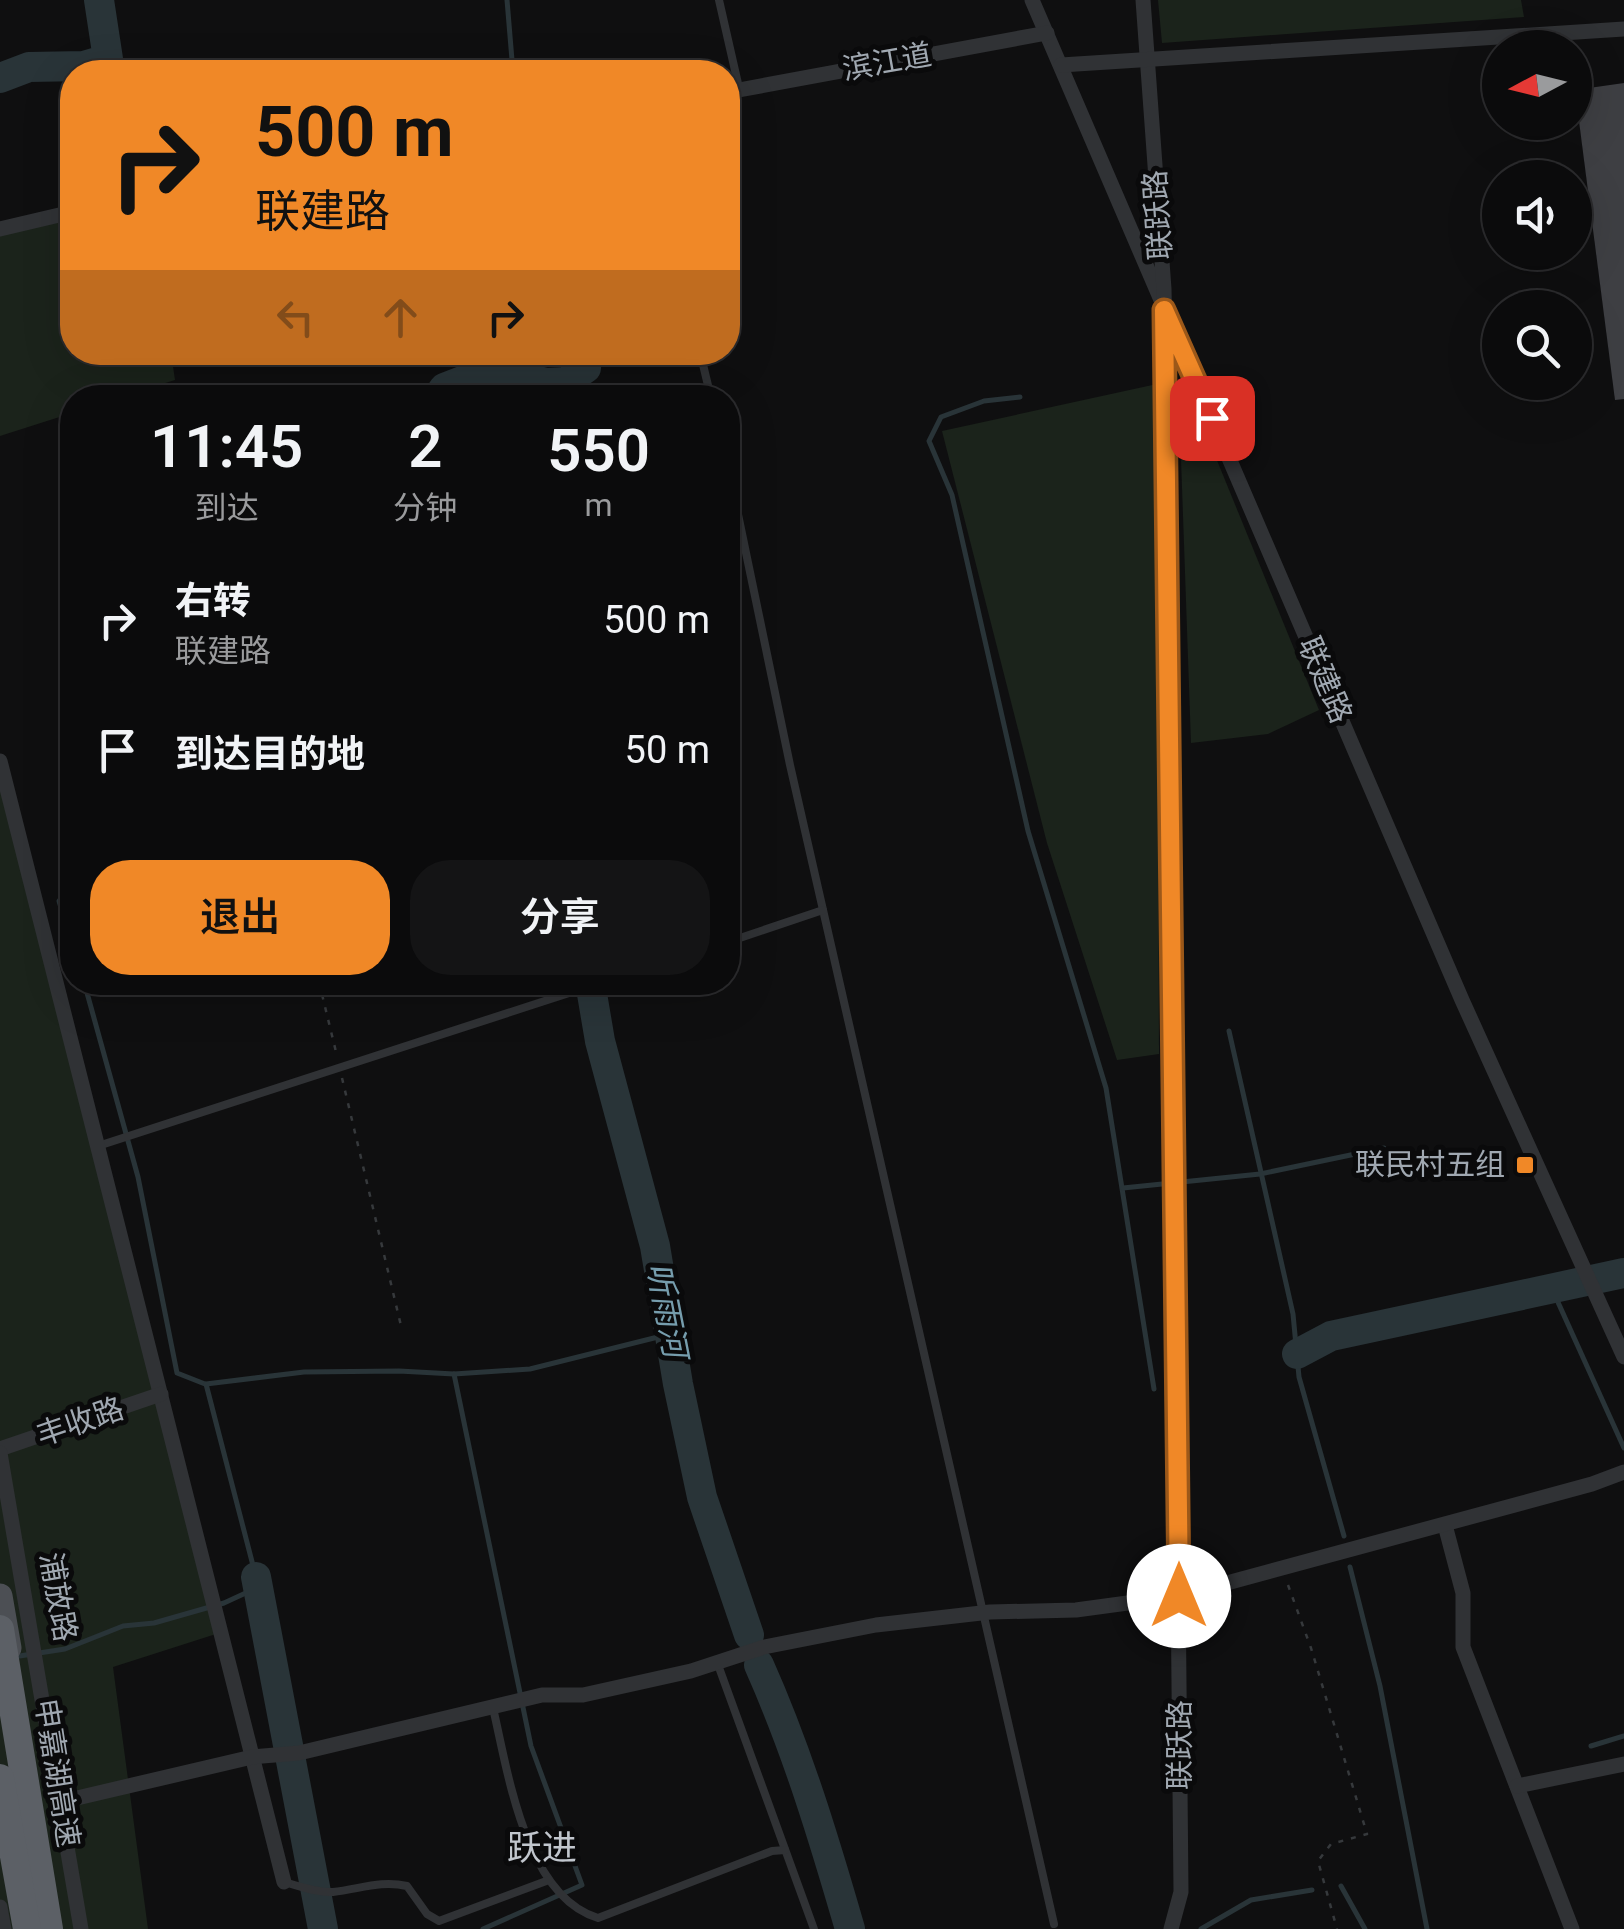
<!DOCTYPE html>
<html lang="zh">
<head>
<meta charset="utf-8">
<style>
	:root { --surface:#0b0b0c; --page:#141415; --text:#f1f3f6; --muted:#9a9b9d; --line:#2b2b2d; --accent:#f08827 }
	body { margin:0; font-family:Roboto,"Noto Sans SC",sans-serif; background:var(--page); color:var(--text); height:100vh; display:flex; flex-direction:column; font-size:38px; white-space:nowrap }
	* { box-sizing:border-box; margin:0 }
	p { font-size:32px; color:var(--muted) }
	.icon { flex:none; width:55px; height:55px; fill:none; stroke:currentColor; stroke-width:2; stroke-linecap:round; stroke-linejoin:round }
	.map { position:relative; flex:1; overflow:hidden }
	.panel { position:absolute; left:60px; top:385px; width:680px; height:610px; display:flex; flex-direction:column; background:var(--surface); border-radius:40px; box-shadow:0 10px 40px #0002,0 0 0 2px var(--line) }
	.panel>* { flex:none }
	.banner { position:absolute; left:60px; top:60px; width:680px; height:305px; border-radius:40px; box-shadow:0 10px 40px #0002,0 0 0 2px var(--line); background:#f08827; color:#111; overflow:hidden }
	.needle { width:65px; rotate:263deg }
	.buttons { position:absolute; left:1482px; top:30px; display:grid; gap:20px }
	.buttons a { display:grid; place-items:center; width:110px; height:110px; border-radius:50%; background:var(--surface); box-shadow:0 10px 40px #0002,0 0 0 2px var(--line); font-size:50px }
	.pin { position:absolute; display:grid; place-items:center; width:85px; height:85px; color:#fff; margin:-42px; border-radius:20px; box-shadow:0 5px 15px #0006 }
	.me { position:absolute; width:110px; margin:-55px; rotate:0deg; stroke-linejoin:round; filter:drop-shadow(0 0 8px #0008) }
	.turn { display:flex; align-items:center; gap:35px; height:210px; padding:0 30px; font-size:45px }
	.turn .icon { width:130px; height:130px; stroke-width:2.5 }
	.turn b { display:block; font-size:70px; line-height:85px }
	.lanes { display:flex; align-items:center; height:95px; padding:0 30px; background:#0003; justify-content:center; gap:50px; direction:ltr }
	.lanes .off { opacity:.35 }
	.eta { display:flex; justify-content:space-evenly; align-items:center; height:170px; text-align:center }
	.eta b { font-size:60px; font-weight:600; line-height:70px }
	.primary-button { display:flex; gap:20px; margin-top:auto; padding:20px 30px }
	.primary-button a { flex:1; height:115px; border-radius:40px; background:var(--accent); color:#111; font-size:40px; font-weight:600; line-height:115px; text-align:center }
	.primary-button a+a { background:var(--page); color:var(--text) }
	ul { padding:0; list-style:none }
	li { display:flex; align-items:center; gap:30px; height:130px; padding:0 30px }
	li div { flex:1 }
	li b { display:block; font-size:38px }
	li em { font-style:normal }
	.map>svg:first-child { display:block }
</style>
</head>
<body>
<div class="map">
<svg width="1624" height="1929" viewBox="0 0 1624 1929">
	<rect width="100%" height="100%" fill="#0f0f10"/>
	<g fill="#1b231b">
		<polygon points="1158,0 1521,0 1524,17 1162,43"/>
		<polygon points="72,213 72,352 171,353 175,380 120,397 72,398 72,413 0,436 0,228"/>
		<polygon points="1157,384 1159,1054 1117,1060 1047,843 942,431"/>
		<polygon points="1180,430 1205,431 1319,710 1268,734 1191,743"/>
		<polygon points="0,761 216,1634 113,1667 148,1929 0,1929"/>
	</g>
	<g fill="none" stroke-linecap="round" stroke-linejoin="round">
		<g stroke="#293438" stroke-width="5">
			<polyline points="507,0 513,72"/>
			<polyline points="1020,397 984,401 941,417 929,441 952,495 1028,831 1106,1088 1154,1389"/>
			<polyline points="72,884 59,901 72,945"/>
			<polyline points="84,982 138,1177 177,1373 205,1384"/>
			<polyline points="1229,1031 1293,1314 1299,1377 1344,1536"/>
			<polyline points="1123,1188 1260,1174 1384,1148"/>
			<polyline points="1552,1289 1624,1448"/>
			<polyline points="454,1374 531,1746 582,1885 483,1929"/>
			<polyline points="1350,1567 1380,1686 1427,1929"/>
			<polyline points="13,1657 65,1649 123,1626 154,1623 224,1603 250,1591 256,1577 206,1384 304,1372 399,1371 454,1374 530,1369 670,1334"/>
			<polyline points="1591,1746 1624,1736"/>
			<polyline points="1341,1886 1365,1929"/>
			<polyline points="1201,1929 1251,1900 1312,1890"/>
		</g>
		<g stroke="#293438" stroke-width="30">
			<polyline points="0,78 29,67 84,66 108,59 99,0"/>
			<polyline points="437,398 444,388 493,369 546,383 566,382 586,368 587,352"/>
			<polyline points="590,982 600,1041 655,1246 678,1384 702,1497 749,1635"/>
			<polyline points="1297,1354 1331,1336 1624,1273"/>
			<polyline points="256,1577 323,1929"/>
			<path d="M759 1665C797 1750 824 1839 850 1929"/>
		</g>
	</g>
	<polygon fill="#3e3f43" points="1624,83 1624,399 1615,400 1575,90"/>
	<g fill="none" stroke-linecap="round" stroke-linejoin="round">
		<g stroke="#36393c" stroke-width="2.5" stroke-dasharray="5 8" stroke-linecap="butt">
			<polyline points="319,982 337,1056"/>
			<polyline points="342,1078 402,1330"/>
			<polyline points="1288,1585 1311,1648 1367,1834 1331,1844 1318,1861 1337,1929"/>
		</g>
		<g stroke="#303235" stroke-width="8">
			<polyline points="719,0 739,88"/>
			<polyline points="700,352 711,398"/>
			<polyline points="728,466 790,765 1054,1924"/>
			<polyline points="728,942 823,910"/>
			<polyline points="98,1146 603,982"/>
			<polyline points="717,1662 814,1929"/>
			<path d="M493 1708C508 1772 525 1896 598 1918L772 1851 785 1850"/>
			<path d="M284 1882C299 1886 317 1893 333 1892 360 1889 381 1880 407 1886L427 1914 439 1921 549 1880"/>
		</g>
		<g stroke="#303235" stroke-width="15">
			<polyline points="1032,0 1462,1000 1624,1357"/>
			<polyline points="1143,0 1164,289 1167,434 1181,1892 1171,1929"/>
			<polyline points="1061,65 1624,29"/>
			<polyline points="728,92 1047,33"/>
			<polyline points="0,229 72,212"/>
			<polyline points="0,761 284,1882"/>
			<polyline points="0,1449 161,1394"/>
			<polyline points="0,1453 81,1929"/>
			<polyline points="1445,1525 1463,1593 1463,1647 1572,1929"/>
			<polyline points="1517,1786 1624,1764"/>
			<polyline points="60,1802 252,1757 299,1753 542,1695 583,1695 691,1671 764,1647 876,1625 990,1612 1076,1610 1179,1596 1592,1484 1624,1472"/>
			<polyline points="0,1907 4,1929"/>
		</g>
		<polyline stroke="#4c4f54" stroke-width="25" points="0,1596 9,1648"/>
		<g stroke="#5c6066" stroke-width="28">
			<polyline points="0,1629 49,1929"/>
			<polyline points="0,1778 27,1929"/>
		</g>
	</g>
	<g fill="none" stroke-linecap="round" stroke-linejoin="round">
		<defs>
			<polyline id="route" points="1179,1596 1164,310 1212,418"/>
		</defs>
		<use href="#route" stroke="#9c5819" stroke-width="25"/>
		<use href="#route" stroke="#f08827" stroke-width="18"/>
	</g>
	<rect fill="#f08827" stroke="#0a0a0b" stroke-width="4" x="1515" y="1155" width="20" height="20" rx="5"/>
	<g text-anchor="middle" stroke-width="10" stroke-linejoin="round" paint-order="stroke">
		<g font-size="30" fill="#a0a8b1" stroke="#0a0a0b">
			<text transform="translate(887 62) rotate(-10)" y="10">滨江道</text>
			<text transform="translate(1158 215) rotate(-94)" y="10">联跃路</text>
			<text transform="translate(1325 680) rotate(67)" y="10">联建路</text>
			<text transform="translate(80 1422) rotate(-19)" y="10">丰收路</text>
			<text transform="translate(58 1597) rotate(80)" y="10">浦放路</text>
			<text transform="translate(1180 1745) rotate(-90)" y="10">联跃路</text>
			<text transform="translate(57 1773) rotate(81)" y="10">申嘉湖高速</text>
		</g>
		<g font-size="30" fill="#a0a8b1" stroke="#0a0a0b" text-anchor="end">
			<text x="1505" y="1175">联民村五组</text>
		</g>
		<g font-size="32" font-style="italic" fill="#769dad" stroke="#0a0a0b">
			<text transform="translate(667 1310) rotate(79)" y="11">听雨河</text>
		</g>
		<g font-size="35" fill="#c1c6cd" stroke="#0a0a0b">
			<text x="542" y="1860">跃进</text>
		</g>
	</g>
</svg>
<div class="buttons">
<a><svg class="needle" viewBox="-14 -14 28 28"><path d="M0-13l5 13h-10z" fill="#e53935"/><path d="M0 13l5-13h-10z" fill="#9a9b9d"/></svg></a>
<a><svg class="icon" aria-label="sound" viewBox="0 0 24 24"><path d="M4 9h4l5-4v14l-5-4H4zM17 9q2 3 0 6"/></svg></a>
<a><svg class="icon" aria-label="search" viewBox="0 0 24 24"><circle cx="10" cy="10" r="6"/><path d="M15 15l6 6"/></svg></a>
</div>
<div class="pin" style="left:1212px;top:418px;background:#d93025"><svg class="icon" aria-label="arrive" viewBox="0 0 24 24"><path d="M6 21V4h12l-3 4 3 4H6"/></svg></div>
<svg class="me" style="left:1179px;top:1596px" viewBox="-20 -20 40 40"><circle r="19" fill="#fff"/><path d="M0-13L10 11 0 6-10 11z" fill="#f08827"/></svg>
<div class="banner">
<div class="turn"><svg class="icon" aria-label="right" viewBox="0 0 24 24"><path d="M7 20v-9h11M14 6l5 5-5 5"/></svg><div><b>500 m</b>联建路</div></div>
<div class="lanes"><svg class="icon off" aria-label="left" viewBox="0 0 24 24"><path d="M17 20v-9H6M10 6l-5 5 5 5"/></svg><svg class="icon off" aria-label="ahead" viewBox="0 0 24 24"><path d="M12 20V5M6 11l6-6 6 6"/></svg><svg class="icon" aria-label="right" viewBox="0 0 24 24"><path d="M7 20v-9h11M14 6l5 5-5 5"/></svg></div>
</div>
<section class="panel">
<div class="eta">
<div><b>11:45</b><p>到达</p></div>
<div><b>2</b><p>分钟</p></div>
<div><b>550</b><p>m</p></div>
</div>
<ul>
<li><svg class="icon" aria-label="right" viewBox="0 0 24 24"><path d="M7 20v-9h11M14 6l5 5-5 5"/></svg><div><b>右转</b><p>联建路</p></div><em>500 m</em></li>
<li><svg class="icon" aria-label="arrive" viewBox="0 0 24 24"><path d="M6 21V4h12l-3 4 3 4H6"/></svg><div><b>到达目的地</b></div><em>50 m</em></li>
</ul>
<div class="primary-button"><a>退出</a><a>分享</a></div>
</section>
</div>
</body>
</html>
